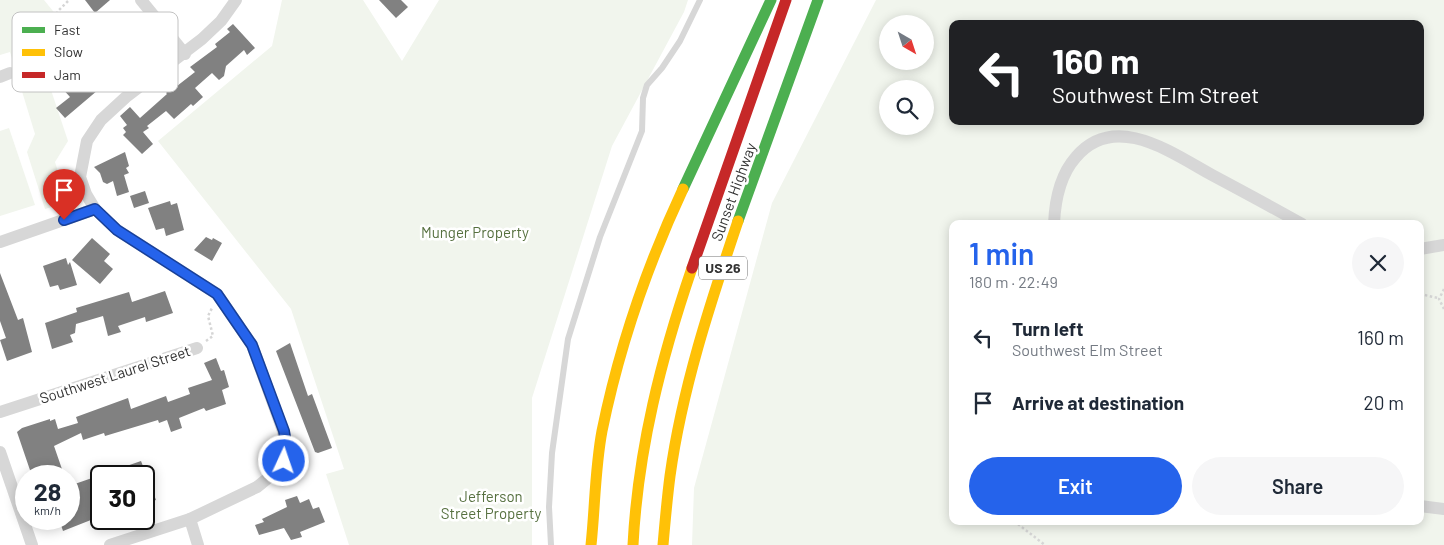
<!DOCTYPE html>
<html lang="en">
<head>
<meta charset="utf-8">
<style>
	:root { --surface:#fff; --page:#f6f6f7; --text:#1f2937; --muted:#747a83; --accent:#2563eb }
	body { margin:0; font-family:Barlow,sans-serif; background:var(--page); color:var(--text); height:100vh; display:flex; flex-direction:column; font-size:19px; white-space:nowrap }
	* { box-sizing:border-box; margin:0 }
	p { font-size:16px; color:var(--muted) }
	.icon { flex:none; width:28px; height:28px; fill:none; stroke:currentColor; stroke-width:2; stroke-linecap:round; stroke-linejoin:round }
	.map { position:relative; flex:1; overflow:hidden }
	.details { position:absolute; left:949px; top:220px; width:475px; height:305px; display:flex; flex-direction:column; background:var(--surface); border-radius:10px; box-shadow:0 2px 12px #0003 }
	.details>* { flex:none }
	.banner { position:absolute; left:949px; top:20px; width:475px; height:105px; border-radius:10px; box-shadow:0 2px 12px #0003; background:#202124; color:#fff; overflow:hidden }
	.needle { width:32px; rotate:141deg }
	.controls { position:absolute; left:879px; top:15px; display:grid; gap:10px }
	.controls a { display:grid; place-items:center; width:55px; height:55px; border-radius:50%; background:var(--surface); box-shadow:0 2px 12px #0003; font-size:25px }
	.speed { position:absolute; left:15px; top:465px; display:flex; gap:10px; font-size:25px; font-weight:700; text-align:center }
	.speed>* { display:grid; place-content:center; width:65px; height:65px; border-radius:50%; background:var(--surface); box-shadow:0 2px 12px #0003; line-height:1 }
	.speed small { font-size:12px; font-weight:400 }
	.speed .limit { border:2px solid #111; border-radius:8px; background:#fff; color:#111 }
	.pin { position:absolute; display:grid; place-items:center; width:42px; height:42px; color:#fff; margin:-51px -21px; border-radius:50% 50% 50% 0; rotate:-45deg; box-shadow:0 0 5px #0007 }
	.pin .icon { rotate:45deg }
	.me { position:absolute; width:55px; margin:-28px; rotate:3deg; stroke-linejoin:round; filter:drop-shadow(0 0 4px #0008) }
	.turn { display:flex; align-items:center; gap:18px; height:105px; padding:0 20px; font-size:22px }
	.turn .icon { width:65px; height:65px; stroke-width:2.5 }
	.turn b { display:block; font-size:35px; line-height:42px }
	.round { display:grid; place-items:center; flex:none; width:52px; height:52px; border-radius:26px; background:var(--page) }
	.summary { display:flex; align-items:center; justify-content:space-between; height:85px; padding:0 20px }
	h1 { font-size:30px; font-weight:600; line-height:38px; color:var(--accent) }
	.primary-button { display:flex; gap:10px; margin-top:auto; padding:10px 20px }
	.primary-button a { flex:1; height:58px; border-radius:30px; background:var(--accent); color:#fff; font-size:20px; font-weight:600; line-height:58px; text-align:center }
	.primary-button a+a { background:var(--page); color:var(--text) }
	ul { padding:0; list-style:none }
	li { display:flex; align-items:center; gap:15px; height:65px; padding:0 20px }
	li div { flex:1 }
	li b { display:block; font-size:19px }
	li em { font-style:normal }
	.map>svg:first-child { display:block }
</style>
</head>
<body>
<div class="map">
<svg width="1444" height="545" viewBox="0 0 1444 545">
	<rect width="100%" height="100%" fill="#fff"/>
	<g fill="#f1f5ed" fill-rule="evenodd">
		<polygon points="0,0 44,0 95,63 47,78 68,141 55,162 68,202 45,209 27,152 35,134 10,52 0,55"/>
		<polygon points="282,0 363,0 402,61 439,0 688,0 684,12 612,146 532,398 532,545 349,545 326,474 344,469 291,309 158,141 272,46"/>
		<path d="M876 0H1444V545H692L694 488 772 203ZM888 24H925V61H888ZM952 24H1420V121H952ZM888 89H925V126H888ZM952 224H1420V521H952Z"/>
		<polygon points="9,128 35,205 0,216 0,131"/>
	</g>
	<g fill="#818181">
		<polygon points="85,0 110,0 95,13"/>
		<polygon points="379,0 401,0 408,7 396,18"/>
		<polygon points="233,24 255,48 247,55 244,50 226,66 224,76 219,80 212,73 195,88 203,97 193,106 191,104 174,119 166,111 147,126 149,128 143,132 153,144 142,154 123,135 126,132 123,128 127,125 120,116 130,107 140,118 167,94 166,93 175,84 177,86 195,72 190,67 217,47 215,44 230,32 227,29"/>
		<polygon points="88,75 98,90 65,118 56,108 70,97 61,87 70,80 74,85"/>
		<polygon points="125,152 129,166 126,168 129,173 124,175 129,192 117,196 113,181 107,184 103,182 100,173 94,167"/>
		<polygon points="145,191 149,203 134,208 130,196"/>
		<polygon points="170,201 171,205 177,203 184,230 166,236 164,228 156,230 148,208"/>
		<polygon points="206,237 212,240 213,238 222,243 212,261 194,250"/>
		<polygon points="92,238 110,254 104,261 113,269 100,284 72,260"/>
		<polygon points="66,258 68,265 70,262 77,285 60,290 58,285 50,287 43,266"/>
		<polygon points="0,273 18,320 23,318 32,352 7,361 0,340 6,338 0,321"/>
		<polygon points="165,291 173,313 146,322 145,317 118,326 121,332 108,336 103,316 76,324 75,333 70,335 73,342 52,349 45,323 77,312 76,308 129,292 132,302"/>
		<polygon points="290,343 308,396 312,394 332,448 318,453 315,452 276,351"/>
		<polygon points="216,358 221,371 224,370 229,387 222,390 226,404 206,411 204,408 179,418 182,428 171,432 167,420 159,423 158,420 105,436 104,433 83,440 81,433 54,446 63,472 52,476 32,476 17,432 22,428 50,419 50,421 55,419 58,429 78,423 76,417 128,398 131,409 166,396 168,402 190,394 188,388 212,380 204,363"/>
		<polygon points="141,461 156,500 144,504 144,476 101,476 101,516 63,531 59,519 69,519 69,486"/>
		<polygon points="297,496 300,503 309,499 313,509 319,507 325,522 300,532 302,537 291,540 284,528 259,535 255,525 264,522 262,519 287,507 285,500"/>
	</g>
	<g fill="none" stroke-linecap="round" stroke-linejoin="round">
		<g stroke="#d6d6d6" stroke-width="2.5" stroke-dasharray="2.5 2.5" stroke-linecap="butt">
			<polyline points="19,66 49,33 58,11 69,0"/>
			<polyline points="1444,289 1439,299 1444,309"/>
			<polyline points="1420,294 1438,298"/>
			<polyline points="206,341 213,336 208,316 212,308"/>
			<polyline points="1014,521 1045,545"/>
		</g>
		<polyline stroke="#d7d7d7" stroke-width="6" points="551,545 549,507 552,453 568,339 600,237 642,131 643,98 647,85 662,68 680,41 700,0"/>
		<g stroke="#d7d7d7" stroke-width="12">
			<polyline points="141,0 185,54"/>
			<polyline points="0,77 10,73"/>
			<path d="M1054 224C1055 200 1060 175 1076 157 1115 111 1172 153 1212 175 1242 191 1272 207 1302 224"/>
			<polyline points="0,242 95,209"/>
			<polyline points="1420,249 1444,245"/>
			<polyline points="0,412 197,348"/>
			<polyline points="0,452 32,545"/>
			<polyline points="1420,506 1444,509"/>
			<polyline points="190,519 198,545"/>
			<polyline points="110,545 190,519 257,487 279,469 286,450 283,431 252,345 217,294 117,230 95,209 86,194 80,177 87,141 101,120 126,97 202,39 221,21 236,0"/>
		</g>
		<g stroke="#4caf50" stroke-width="11">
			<polyline points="683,189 771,0"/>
			<polyline points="738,221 818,0"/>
		</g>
		<g stroke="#ffc107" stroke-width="11">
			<path d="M591 545C595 508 595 468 602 431 619 348 647 266 683 189"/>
			<path d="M633 545C638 449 661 359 692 268"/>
			<path d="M663 545C665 522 667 499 670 476 682 389 710 304 738 221"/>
		</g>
		<polyline stroke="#c62828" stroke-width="11" points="692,268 786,0"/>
	</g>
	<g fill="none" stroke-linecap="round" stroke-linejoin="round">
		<defs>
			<polyline id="route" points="64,220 95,209 117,230 217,294 252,345 284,431 286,443 284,461"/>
		</defs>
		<use href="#route" stroke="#184099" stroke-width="12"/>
		<use href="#route" stroke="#2563eb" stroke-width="9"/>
	</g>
	<g text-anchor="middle" stroke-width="5" stroke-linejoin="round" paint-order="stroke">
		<rect fill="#fff" stroke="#707070" stroke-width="1" x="699" y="256.5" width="48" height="23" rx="4"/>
		<g font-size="14" font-weight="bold" fill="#333">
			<text x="723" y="273">US 26</text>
		</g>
		<g font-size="15" fill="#333" stroke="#fff">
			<text transform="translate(734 192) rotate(-70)" y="5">Sunset Highway</text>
			<text transform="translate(115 375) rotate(-18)" y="5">Southwest Laurel Street</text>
		</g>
		<g font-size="15" fill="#56703f" stroke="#fff">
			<text x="475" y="238">Munger Property</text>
			<text x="491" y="502">Jefferson<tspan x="491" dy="17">Street Property</tspan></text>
		</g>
	</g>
	<rect x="12" y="12" width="166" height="80" rx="8" fill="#fff" stroke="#c2c2c2" stroke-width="1"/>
	<rect x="22" y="27" width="23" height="6" fill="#4caf50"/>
	<rect x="22" y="49" width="23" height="7" fill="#ffc107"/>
	<rect x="22" y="72" width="23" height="6" fill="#c62828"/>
	<g font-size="14" fill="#333">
		<text x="54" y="35">Fast</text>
		<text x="54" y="57">Slow</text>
		<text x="54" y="80">Jam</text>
	</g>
</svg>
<div class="controls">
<a><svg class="needle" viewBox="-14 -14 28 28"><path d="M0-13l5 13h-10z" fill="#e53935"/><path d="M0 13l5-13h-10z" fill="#747a83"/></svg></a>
<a><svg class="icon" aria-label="search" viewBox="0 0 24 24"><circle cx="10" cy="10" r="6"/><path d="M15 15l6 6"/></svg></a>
</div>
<div class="speed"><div>28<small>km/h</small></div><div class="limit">30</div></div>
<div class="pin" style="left:64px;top:220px;background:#d93025"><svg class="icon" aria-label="arrive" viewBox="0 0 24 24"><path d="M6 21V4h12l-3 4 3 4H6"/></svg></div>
<svg class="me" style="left:284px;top:461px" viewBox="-20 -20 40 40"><circle r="17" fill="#2563eb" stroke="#fff" stroke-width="3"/><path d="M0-11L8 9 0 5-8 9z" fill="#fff"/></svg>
<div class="banner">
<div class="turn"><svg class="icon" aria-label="left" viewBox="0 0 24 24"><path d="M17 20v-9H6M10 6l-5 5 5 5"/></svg><div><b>160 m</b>Southwest Elm Street</div></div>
</div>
<section class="details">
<div class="summary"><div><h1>1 min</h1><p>180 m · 22:49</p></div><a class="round"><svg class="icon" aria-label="close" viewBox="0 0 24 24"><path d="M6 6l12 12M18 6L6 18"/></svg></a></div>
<ul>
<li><svg class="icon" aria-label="left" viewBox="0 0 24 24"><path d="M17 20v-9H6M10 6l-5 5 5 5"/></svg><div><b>Turn left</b><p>Southwest Elm Street</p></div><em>160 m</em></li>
<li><svg class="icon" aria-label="arrive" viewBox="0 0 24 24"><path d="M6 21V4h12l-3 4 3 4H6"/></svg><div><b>Arrive at destination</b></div><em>20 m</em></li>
</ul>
<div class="primary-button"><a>Exit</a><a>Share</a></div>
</section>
</div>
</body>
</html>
